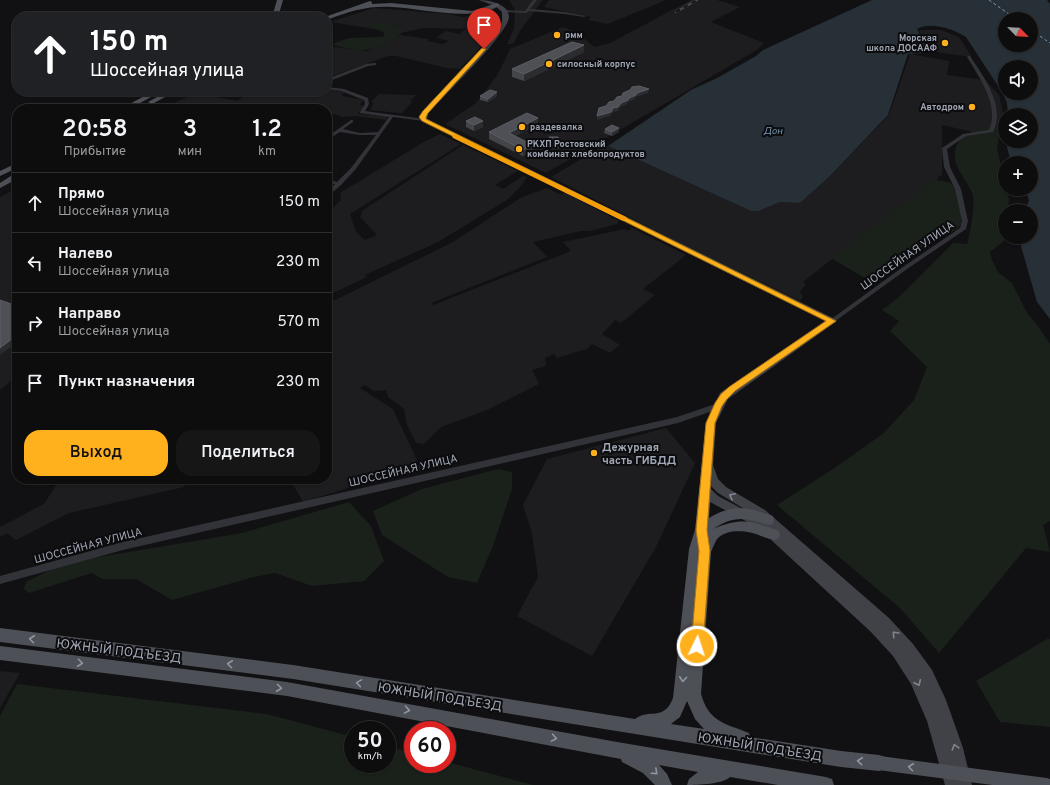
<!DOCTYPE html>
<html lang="ru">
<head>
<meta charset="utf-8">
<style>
	:root { --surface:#0d0d0e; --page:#161617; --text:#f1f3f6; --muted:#9a9c9e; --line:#2d2d2e; --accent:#ffb11d }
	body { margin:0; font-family:Overpass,sans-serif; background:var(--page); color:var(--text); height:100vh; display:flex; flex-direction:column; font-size:15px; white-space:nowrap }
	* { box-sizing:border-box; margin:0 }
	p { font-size:13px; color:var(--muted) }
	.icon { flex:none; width:22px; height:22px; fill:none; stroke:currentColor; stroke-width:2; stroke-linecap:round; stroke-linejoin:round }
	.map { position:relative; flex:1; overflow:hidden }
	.sheet { position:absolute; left:12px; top:104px; width:320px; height:380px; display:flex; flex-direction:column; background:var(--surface); border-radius:16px; box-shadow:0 1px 3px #0004,0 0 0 1px var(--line) }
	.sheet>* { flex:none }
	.guide { position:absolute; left:12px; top:12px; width:320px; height:84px; border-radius:16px; box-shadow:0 1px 3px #0004,0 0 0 1px var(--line); background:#202124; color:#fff; overflow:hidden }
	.needle { width:26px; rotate:115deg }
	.buttons { position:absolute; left:998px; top:12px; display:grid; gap:8px }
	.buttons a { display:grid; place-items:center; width:40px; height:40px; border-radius:50%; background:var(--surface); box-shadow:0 1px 3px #0004,0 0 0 1px var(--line); font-size:20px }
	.speed { position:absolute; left:344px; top:721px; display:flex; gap:8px; font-size:20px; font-weight:700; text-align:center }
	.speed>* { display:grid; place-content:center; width:52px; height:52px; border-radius:50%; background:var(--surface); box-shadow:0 1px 3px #0004,0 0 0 1px var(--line); line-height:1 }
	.speed small { font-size:10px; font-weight:400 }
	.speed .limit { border:6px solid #d22; background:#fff; color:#111 }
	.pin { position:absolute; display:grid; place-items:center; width:34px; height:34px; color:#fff; margin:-41px -17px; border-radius:50% 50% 50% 0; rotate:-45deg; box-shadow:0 0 4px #0007 }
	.pin .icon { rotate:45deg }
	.me { position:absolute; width:44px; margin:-22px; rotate:4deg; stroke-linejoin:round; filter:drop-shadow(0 0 3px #0008) }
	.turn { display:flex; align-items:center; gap:14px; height:84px; padding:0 12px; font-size:18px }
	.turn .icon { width:52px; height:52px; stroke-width:2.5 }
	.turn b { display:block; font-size:28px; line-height:34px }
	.eta { display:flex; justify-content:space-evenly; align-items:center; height:68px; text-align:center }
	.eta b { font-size:24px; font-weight:600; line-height:28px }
	.primary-button { display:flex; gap:8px; margin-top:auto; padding:8px 12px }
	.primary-button a { flex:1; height:46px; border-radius:16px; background:var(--accent); color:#111; font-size:16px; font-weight:600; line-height:46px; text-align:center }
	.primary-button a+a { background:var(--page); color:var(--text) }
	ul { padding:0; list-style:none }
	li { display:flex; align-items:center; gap:12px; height:60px; padding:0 12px; border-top:1px solid var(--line) }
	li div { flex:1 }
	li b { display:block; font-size:15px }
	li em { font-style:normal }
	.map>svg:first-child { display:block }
</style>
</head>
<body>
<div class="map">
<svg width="1050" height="785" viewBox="0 0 1050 785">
	<rect width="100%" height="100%" fill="#111113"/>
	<g fill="#1d1d20">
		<polygon points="509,0 543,0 520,31 513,44 507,44 514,28 515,10"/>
		<polygon points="549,0 666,0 608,24 588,20 591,17 544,7"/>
		<polygon points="691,0 717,0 740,7 711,22 764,43 757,50 546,173 445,124 476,103 498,74 510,49 563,27 578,33 594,47 610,43"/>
		<polygon points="374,8 449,14 461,17 494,13 489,29 423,28 401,33 330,22"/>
		<polygon points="466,29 495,32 460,69 453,68 451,69 396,56 388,56 327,78 327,50 335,47 367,51 401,35 429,39 427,41 443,44 449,41 436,38 446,31 459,34"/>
		<polygon points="919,30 941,30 959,37 972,57 935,52 929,48 925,40 921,36"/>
		<polygon points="910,54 949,61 947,75 985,80 999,95 1005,122 995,137 942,125 942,175 939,176 935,183 832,259 803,282 806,284 800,292 803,297 800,301 687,247 551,177 603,146 608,146 751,211 780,202 800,203 830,176 889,115"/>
		<polygon points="327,89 344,92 342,96 364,100 359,105 364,106 358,114 388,116 386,120 355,116 343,117 335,114 327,117 327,109 161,109 196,93 237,101 251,91 327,91"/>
		<polygon points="379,94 416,95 410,101 413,101 402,113 398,113 370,110 374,103 371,102"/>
		<polygon points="440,134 461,144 350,214 356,232 365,240 377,235 360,217 363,210 463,145 518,171 495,185 503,189 523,176 527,177 521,186 507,200 438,242 365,275 367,277 327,296 327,214 341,200 340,193 422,143"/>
		<polygon points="17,188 17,376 0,390 0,197"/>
		<polygon points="547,188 559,194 565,193 619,221 617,224 591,231 581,231 533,242 547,257 431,303 433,305 571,251 563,242 625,229 628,231 632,228 686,255 643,289 655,295 621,323 615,320 602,334 620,345 611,352 608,352 592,344 587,349 576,352 557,358 554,354 545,358 546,366 532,370 539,384 487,410 441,427 424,444 416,443 407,425 404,409 388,397 386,390 374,391 365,385 360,388 393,409 422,471 367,482 303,502 290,479 327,479 327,304 453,242 522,197"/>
		<polygon points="666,428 695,463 656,547 592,656 517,616 538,577 532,533 523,505 547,459"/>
		<polygon points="64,479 197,479 185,483 184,487 69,513 16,540 7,533 0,537 0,527 44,504 55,487"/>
		<polygon points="0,671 20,673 0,708"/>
	</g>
	<g fill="#19211a">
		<path d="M374 23H389L403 31C396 41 374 50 362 50 353 50 343 47 334 45L335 43 349 38 383 37 384 35V32L368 27Z"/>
		<path d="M993 125 1001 128 997 149 1005 181V189H1007L1009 200 1008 211H1005L1004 241 990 252 992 260 998 272 1012 283 1026 311 1038 326 1050 344V521L1043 525 1050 552 1026 548 939 653 900 608 777 505 833 469 884 433 914 400 927 367 890 331 899 321 882 310 898 298 953 243 967 244C970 234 975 206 973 196 970 185 961 176 957 166 947 138 972 131 993 125Z"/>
		<polygon points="935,180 949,182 956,188 961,214 961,224 956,230 941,237 873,283 831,258"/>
		<polygon points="498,469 512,472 512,489 493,546 477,583 448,577 382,535 373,511 422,489"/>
		<polygon points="349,502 371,526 384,561 364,581 312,586 275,573 254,577 172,600 136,579 102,579 92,573 29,593 24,589 26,582 50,570 93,558 242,533"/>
		<polygon points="1047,639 1050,639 1050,727 1000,722 976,681"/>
		<polygon points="17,684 267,714 353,737 353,764 387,764 387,746 413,753 413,764 447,764 447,762 533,785 0,785 0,716"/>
	</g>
	<path fill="#273037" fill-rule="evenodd" d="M872 0H1047L1050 4V319L1037 302 1019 239V237H1031V211H1025L1029 200 1025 189H1031V163H1011L1007 147 1008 141H1031V115H1008L1007 103 1002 92 966 37C954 29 930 21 917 29L926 45V51L923 53 908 54 888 115 830 176 800 203 780 202 758 211H751L608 146 691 90 719 77 756 56 763 50ZM1005 19H1031V45H1005ZM1005 67H1031V93H1005Z"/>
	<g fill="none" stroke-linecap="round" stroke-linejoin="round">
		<g stroke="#7596b3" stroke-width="1" stroke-dasharray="3 2.5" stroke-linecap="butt">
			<polyline points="989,0 1016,19"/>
			<polyline points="1031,30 1050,43"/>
		</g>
		<g fill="#323338" fill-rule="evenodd">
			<polygon points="533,0 537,0 530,9 565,12 586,16 584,17 565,14 529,11 526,13 505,12 503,11 505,10 525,11"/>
			<path d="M968 56H970C984 77 1006 107 993 132L966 136 947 149 950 167 961 189 968 221 966 229 907 269 834 322H830L829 321 830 320 903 267 960 228 962 221 955 189 944 167 942 148 963 134 989 130C1000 105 979 77 967 57Z"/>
			<polygon points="375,63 376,63 376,65 368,66 327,82 327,79 366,64"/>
			<polygon points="327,87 344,89 368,98 369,104 365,111 424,119 426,120 424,121 393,117 355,170 341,185 327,197 327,192 335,184 327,183 327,179 337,182 351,168 376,135 360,135 340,132 327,140 327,137 351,120 353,120 353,122 343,129 360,133 378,132 389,117 360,113 360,112 365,104 364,100 341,91 327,89"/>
			<polygon points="718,403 722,406 721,408 678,423 123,550 0,584 0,576 123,542 677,417"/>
		</g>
		<path fill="#404248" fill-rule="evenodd" d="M479 0C489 0 509 4 509 17 508 34 443 97 428 113L427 119 835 319 837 321 728 399 716 423 713 465 718 479 726 487 765 510 889 618 913 644 932 670 946 700 963 748 972 785H945L927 721 911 684 893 656 871 632 757 527 710 502 699 491 706 423 720 393 825 321 422 121 420 117 423 111 492 38 502 22V12L495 6ZM711 486 718 493 756 516 718 496 711 489Z"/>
		<g fill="#4e5057" fill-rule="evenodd">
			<polygon points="277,0 283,0 278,17 272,17"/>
			<path d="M370 1 372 2V4L391 3 472 11 497 3 500 5C475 23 421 8 392 7 366 6 352 11 329 19L327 20V17H325Z"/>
			<polygon points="154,91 162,91 129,109 120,109"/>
			<polygon points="168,91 176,91 154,103 152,104 148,102"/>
			<polygon points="17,163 17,168 0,176 0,171"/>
			<polygon points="14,174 17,174 17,179 0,188 0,183"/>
			<path d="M705 486 709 487 711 491 709 518C733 504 747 507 773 516L774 520 773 524C767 526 763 523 758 522 740 516 728 519 713 529 742 517 751 521 779 531L780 535 779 539C772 541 767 538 761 536 749 531 729 528 718 538 715 541 713 548 711 552L701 694C709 722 724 723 749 733L750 737 841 751 879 755 885 757 887 763 885 769 879 771 841 767 293 679 0 642V628L293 665 635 719C649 708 664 722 673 698L689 549 695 530 699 491 701 487ZM687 701 695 719 704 729 671 724 680 717Z"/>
			<path d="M0 646 287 682 617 742 826 777 832 779 834 785H778L730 777C724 784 697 785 687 785L689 779 698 772 659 765 667 774 672 785H655L643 773 622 762 621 759 287 696 0 660Z"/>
		</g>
		<defs>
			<polyline id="rail" points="676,12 697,0"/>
		</defs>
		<use href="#rail" stroke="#45474d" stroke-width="2.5"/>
		<use href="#rail" stroke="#0c0c0e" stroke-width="1.5" stroke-dasharray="4.5" stroke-linecap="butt"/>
		<polyline stroke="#4e5057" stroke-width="14" points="879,763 1046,785"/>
	</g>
	<g fill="#44454b">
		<polygon points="584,45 584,52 524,81 512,77 512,69"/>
		<polygon points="497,92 497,96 488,102 480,100 480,96"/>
		<polygon points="538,118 538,124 515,136 533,151 523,156 489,139 489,132"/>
		<polygon points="466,121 483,121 483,127 474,131 466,127"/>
		<polygon points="605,129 619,132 612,136 604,133"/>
		<polygon points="549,137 560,144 560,148 553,149 549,141"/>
	</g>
	<g fill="#2b2c30">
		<polygon points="584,45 584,52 524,81 524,74"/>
		<polygon points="649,89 648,93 636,97 635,99 628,102 627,104 620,107 618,111 613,112 610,116 597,120 597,116 613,108 637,93"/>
		<polygon points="497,92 497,96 488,102 488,99"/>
		<polygon points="538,118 538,124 509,139 509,133"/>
		<polygon points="483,121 483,127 474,131 474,125"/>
		<polygon points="619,128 619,132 612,136 612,132"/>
		<polygon points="533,145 533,151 523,156 523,150"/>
		<polygon points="17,335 17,342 0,355 0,348"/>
	</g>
	<g fill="#4e5056" stroke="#5b5e65">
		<polygon points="572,42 584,45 524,74 512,69"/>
		<polygon points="639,86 649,89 637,93 636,95 629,98 628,100 621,103 618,107 613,108 611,112 597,116 599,108 606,106 609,102 614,101 617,97 622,96 623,93 630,90 632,87"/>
		<polygon points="490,90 497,92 488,99 480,96"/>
		<polygon points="527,113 538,118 509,133 533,145 523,150 489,132"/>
		<polygon points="475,117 483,121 474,125 466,121"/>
		<polygon points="612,125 619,128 612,132 605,129"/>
		<polygon points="549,137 558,137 560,144 553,145"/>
		<polygon points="0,300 17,306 17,335 0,348"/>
	</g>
	<defs><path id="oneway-chevron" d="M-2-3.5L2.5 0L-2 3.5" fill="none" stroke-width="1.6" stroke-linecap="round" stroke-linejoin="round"/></defs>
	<g stroke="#7f848f">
		<use href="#oneway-chevron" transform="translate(732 496) rotate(-153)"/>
		<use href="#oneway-chevron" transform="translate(895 634) rotate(-133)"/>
		<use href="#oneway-chevron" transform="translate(918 683) rotate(65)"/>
		<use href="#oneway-chevron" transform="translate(955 747) rotate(-107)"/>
	</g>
	<g stroke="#9096a2">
		<use href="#oneway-chevron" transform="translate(32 639) rotate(-173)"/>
		<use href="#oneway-chevron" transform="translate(80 663) rotate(7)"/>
		<use href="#oneway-chevron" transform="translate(230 664) rotate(-173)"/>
		<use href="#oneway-chevron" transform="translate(683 679) rotate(95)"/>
		<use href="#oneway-chevron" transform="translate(359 683) rotate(-171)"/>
		<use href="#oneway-chevron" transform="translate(279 688) rotate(7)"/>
		<use href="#oneway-chevron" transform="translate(407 710) rotate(10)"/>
		<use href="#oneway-chevron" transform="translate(554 738) rotate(10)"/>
		<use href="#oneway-chevron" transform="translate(860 761) rotate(-174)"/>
		<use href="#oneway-chevron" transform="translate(911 767) rotate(-173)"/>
		<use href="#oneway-chevron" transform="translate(655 772) rotate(42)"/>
	</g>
	<polygon fill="#ffb11d" stroke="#a67313" points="482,48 486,49 428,113 426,117 426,119 836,321 735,391 727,399 722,406 715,423 707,530 710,551 703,646 701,650 697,652 693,650 691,646 699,551 696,530 706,423 715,403 721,394 729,387 826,321 422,121 419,117 423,111"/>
	<polygon fill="#f59e0b" points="455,134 626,217 627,218 623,221 621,220 453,138 452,136"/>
	<g fill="#ffb11d" stroke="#0c0c0e" stroke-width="1.5">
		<circle cx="557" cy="35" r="4"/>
		<circle cx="945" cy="43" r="4"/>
		<circle cx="549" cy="64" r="4"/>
		<circle cx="972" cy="107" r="4"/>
		<circle cx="522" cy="127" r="4"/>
		<circle cx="519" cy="149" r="4"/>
		<circle cx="594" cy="453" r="4"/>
	</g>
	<g text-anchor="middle" stroke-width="4" stroke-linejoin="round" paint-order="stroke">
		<g font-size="9" font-weight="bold" fill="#a1a7b5" stroke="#0c0c0e" text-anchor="start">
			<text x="565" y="38">рмм</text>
			<text x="937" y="41" text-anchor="end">Морская<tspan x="937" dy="10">школа ДОСААФ</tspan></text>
			<text x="557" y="67">силосный корпус</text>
			<text x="964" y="110" text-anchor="end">Автодром</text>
			<text x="530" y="130">раздевалка</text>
			<text x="527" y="147">РКХП Ростовский<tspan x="527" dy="10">комбинат хлебопродуктов</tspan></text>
		</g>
		<g font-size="10" font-style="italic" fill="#7596b3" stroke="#0c0c0e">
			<text x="773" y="134">Дон</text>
		</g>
		<g font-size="11" fill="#a1a7b5" stroke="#0c0c0e">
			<text transform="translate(907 255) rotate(-35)" y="4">ШОССЕЙНАЯ УЛИЦА</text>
			<text transform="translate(403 470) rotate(-13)" y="4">ШОССЕЙНАЯ УЛИЦА</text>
			<text transform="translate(88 545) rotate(-15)" y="4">ШОССЕЙНАЯ УЛИЦА</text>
		</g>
		<g font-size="11" font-weight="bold" fill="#a1a7b5" stroke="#0c0c0e" text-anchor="start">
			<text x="602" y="451">Дежурная<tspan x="602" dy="13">часть ГИБДД</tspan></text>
		</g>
		<g font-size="13" fill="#a1a7b5" stroke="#0c0c0e">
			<text transform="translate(119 650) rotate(7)" y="5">ЮЖНЫЙ ПОДЪЕЗД</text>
			<text transform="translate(440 696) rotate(9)" y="5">ЮЖНЫЙ ПОДЪЕЗД</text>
			<text transform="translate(760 746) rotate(9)" y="5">ЮЖНЫЙ ПОДЪЕЗД</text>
		</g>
	</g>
</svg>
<div class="buttons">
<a><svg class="needle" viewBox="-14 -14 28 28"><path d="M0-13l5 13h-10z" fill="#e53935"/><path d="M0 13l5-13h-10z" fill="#9a9c9e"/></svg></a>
<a><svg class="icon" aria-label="sound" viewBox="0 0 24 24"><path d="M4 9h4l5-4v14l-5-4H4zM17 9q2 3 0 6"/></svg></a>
<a><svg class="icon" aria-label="layers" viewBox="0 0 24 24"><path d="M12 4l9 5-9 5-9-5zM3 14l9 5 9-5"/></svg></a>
<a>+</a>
<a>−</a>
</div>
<div class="speed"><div>50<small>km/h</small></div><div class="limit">60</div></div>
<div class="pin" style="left:484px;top:49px;background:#d93025"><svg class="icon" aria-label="arrive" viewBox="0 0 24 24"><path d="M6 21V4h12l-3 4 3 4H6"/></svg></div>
<svg class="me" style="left:697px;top:646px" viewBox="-20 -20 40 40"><circle r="17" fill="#ffb11d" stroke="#fff" stroke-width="3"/><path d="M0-11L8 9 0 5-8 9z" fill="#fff"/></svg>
<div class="guide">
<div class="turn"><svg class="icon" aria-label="ahead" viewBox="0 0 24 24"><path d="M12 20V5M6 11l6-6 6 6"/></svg><div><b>150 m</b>Шоссейная улица</div></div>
</div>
<section class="sheet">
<div class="eta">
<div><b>20:58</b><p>Прибытие</p></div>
<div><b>3</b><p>мин</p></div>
<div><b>1.2</b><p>km</p></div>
</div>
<ul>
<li><svg class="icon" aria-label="ahead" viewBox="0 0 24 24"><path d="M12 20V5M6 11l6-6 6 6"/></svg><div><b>Прямо</b><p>Шоссейная улица</p></div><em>150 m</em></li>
<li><svg class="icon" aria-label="left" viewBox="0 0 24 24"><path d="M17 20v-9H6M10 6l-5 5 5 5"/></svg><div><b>Налево</b><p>Шоссейная улица</p></div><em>230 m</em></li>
<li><svg class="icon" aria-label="right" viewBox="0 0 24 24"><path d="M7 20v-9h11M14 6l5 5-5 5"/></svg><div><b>Направо</b><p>Шоссейная улица</p></div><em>570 m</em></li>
<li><svg class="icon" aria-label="arrive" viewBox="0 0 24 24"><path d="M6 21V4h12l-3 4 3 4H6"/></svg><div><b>Пункт назначения</b></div><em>230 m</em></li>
</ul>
<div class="primary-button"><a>Выход</a><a>Поделиться</a></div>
</section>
</div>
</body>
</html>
